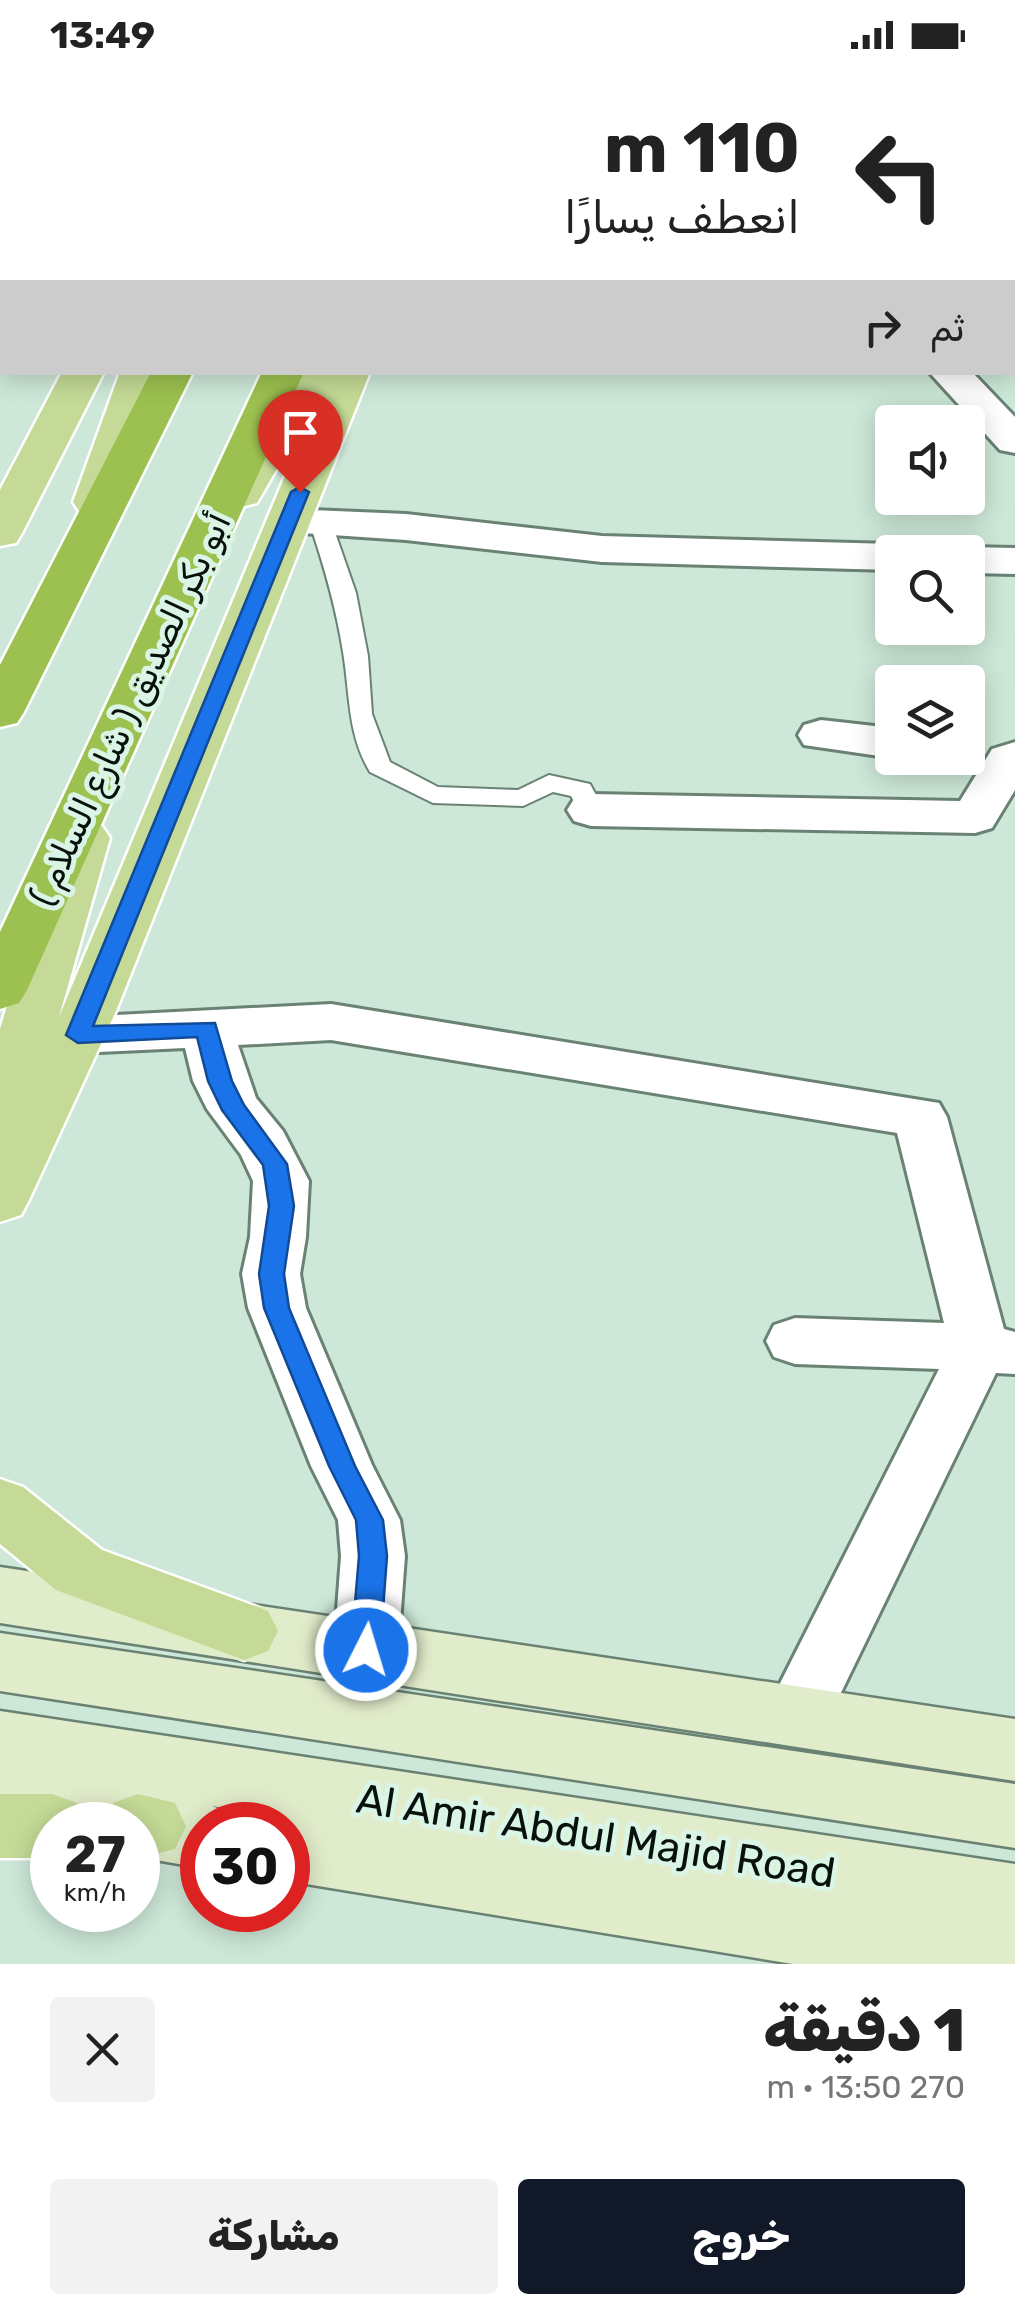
<!DOCTYPE html>
<html lang="ar">
<head>
<meta charset="utf-8">
<style>
	:root { --surface:#fff; --page:#f2f2f2; --text:#222; --muted:#767676; --accent:#111827 }
	body { margin:0; font-family:Rubik,"Noto Sans Arabic",sans-serif; background:var(--page); color:var(--text); direction:rtl; height:100vh; display:flex; flex-direction:column; font-size:38px; white-space:nowrap }
	* { box-sizing:border-box; margin:0 }
	p { font-size:32px; color:var(--muted) }
	.icon { flex:none; width:55px; height:55px; fill:none; stroke:currentColor; stroke-width:2; stroke-linecap:round; stroke-linejoin:round }
	.map { position:relative; height:1894px; overflow:hidden; direction:ltr }
	.sheet { display:flex; flex-direction:column; background:var(--surface); flex:1 }
	.sheet>* { flex:none }
	.hud { position:absolute; left:0px; top:0px; width:1015px; height:305px; box-shadow:0 5px 25px #0003; direction:rtl; background:#fff; color:var(--text); overflow:hidden }
	.tools { position:absolute; left:875px; top:335px; display:grid; gap:20px }
	.tools a { display:grid; place-items:center; width:110px; height:110px; border-radius:10px; background:var(--surface); box-shadow:0 5px 25px #0003; font-size:50px }
	.speed { position:absolute; left:30px; top:1732px; display:flex; gap:20px; font-size:50px; font-weight:700; text-align:center }
	.speed>* { display:grid; place-content:center; width:130px; height:130px; border-radius:50%; background:var(--surface); box-shadow:0 5px 25px #0003; line-height:1 }
	.speed small { font-size:25px; font-weight:400 }
	.speed .limit { border:15px solid #d22; background:#fff; color:#111 }
	.pin { position:absolute; display:grid; place-items:center; width:85px; height:85px; color:#fff; margin:-102px -42px; border-radius:50% 50% 50% 0; rotate:-45deg; box-shadow:0 0 10px #0007 }
	.pin .icon { rotate:45deg }
	.me { position:absolute; width:110px; margin:-55px; rotate:5deg; stroke-linejoin:round; filter:drop-shadow(0 0 8px #0008) }
	.turn { display:flex; align-items:center; gap:35px; height:210px; padding:0 50px; font-size:45px }
	.turn .icon { width:130px; height:130px; stroke-width:2.5 }
	.turn b { display:block; font-size:70px; line-height:85px }
	.then { display:flex; align-items:center; height:95px; padding:0 50px; background:#0003; gap:20px; font-size:38px }
	.round { display:grid; place-items:center; flex:none; width:105px; height:105px; border-radius:10px; background:var(--page) }
	.overview { display:flex; align-items:center; justify-content:space-between; height:170px; padding:0 50px }
	h1 { font-size:60px; font-weight:800; line-height:75px }
	.action { display:flex; gap:20px; margin-top:auto; padding:20px 50px }
	.action a { flex:1; height:115px; border-radius:10px; background:var(--accent); color:#fff; font-size:40px; font-weight:800; line-height:115px; text-align:center }
	.action a+a { background:var(--page); color:var(--text) }
	.status { display:flex; justify-content:space-between; align-items:center; height:70px; padding:0 50px; background:var(--surface); direction:ltr }
	.status svg { height:28px; fill:currentColor }
	.map>svg:first-child { display:block }
</style>
</head>
<body>
<div class="status"><b>13:49</b><svg viewBox="0 0 49 12"><path d="M0 12V9h3v3zM5 12V6h3v6zM10 12V3h3v9zM15 12V0h3v12zM26 1h20v11H26zM47 4h2v5h-2z"/></svg></div>
<div class="map">
<svg width="1015" height="1894" viewBox="0 0 1015 1894">
	<rect width="100%" height="100%" fill="#cde8d8"/>
	<g fill="none" stroke-linecap="round" stroke-linejoin="round">
		<defs>
			<path id="service" d="M321 447 332 454 356 523 368 586 372 644 390 692 438 717 518 720 549 705 581 712 590 714 604 740 600 746H582L571 726 553 722 523 736 433 733 370 702C347 664 350 623 343 582 336 537 324 496 310 454Z"/>
			<g id="minor">
				<polygon points="928,0 964,0 965,2 930,2"/>
				<polygon points="1012,52 1015,52 1015,75 1012,74"/>
				<rect x="0" y="116" width="2" height="22"/>
				<polygon points="2,261 2,285 0,286 0,262"/>
				<polygon points="929,302 972,302 1015,347 1015,383 1000,380"/>
				<polygon points="288,439 406,444 602,466 892,474 911,482 892,482 892,500 602,492 406,470 273,461 267,452 273,443"/>
				<polygon points="968,477 1015,478 1015,504 968,503 968,482 951,482"/>
				<polygon points="821,650 892,658 893,688 804,675 798,665 804,655"/>
				<polygon points="1015,672 1015,720 992,758 975,763 591,756 574,751 567,740 574,729 591,724 960,731 992,679"/>
				<polygon points="331,934 939,1033 947,1047 1004,1259 1015,1262 1015,1304 996,1303 819,1668 796,1676 773,1668 763,1647 939,1299 795,1294 774,1287 766,1271 774,1255 795,1248 944,1253 897,1063 331,970 238,975 256,1028 283,1061 309,1111 306,1167 300,1204 306,1238 372,1395 400,1450 405,1486 398,1580 389,1600 366,1608 343,1600 334,1580 341,1486 338,1450 311,1396 248,1238 242,1204 250,1167 253,1111 241,1085 207,1039 193,1011 185,978 78,983 59,978 52,965 59,952 78,947"/>
			</g>
			<g id="secondary">
				<polygon points="0,1497 1015,1649 1015,1711 0,1553"/>
				<polygon points="0,1563 1015,1714 1015,1778 0,1621"/>
				<polygon points="0,1641 1015,1794 1015,1894 793,1894 288,1811 288,1755 262,1755 282,1747 212,1736 227,1742 233,1755 202,1755 202,1798 138,1787 138,1755 52,1755 52,1772 0,1763"/>
			</g>
			<g id="primary">
				<polygon points="62,302 104,302 22,463 16,473 0,476 0,420"/>
				<polygon points="120,302 162,302 117,432 111,441 95,445 79,441 73,432"/>
				<polygon points="290,302 370,302 116,941 29,1130 21,1145 0,1152 0,959 58,768 66,756 84,751 102,756 110,768 59,947 318,327 257,433 241,437 225,433 219,424"/>
				<polygon points="0,1409 23,1417 102,1480 268,1541 278,1561 268,1581 244,1590 56,1520 0,1474"/>
				<polygon points="0,1724 52,1724 77,1733 87,1755 52,1755 52,1788 0,1788"/>
				<polygon points="138,1724 175,1733 186,1756 175,1779 138,1788 138,1755 103,1755 113,1733"/>
			</g>
			<g id="motorway">
				<polygon points="151,302 193,302 24,642 17,653 0,657 0,595"/>
				<polygon points="262,302 304,302 27,920 19,933 0,939 0,862"/>
			</g>
		</defs>
		<use href="#service" stroke="#6a8274" stroke-width="4"/>
		<use href="#minor" stroke="#6a8274" stroke-width="6"/>
		<use href="#secondary" stroke="#6a8274" stroke-width="5"/>
		<use href="#primary" stroke="#fff" stroke-width="5"/>
		<use href="#motorway" stroke="#fff" stroke-width="5"/>
		<use href="#service" fill="#fff" fill-rule="evenodd"/>
		<use href="#minor" fill="#fff" fill-rule="evenodd"/>
		<use href="#secondary" fill="#e1ecca" fill-rule="evenodd"/>
		<use href="#primary" fill="#c4da96" fill-rule="evenodd"/>
		<use href="#motorway" fill="#9cc150" fill-rule="evenodd"/>
	</g>
	<polygon fill="#1a73e8" stroke="#114b97" stroke-width="2.5" points="300,417 309,422 93,956 215,953 232,1011 244,1035 287,1094 294,1136 284,1204 289,1238 355,1396 383,1450 387,1486 380,1580 375,1589 366,1592 356,1589 351,1580 359,1486 356,1450 329,1396 264,1238 259,1204 269,1136 263,1095 222,1040 208,1011 197,967 78,973 66,965 291,422"/>
	<g text-anchor="middle" stroke-width="10" stroke-linejoin="round" paint-order="stroke">
		<g font-size="35" fill="#08110c" stroke="#daf5e5">
			<text transform="translate(130 639) rotate(-65)" y="12">( شارع السلام ) أبو بكر الصديق</text>
		</g>
		<g font-size="42" fill="#08110c" stroke="#daf5e5">
			<text transform="translate(596 1765) rotate(9)" y="15">Al Amir Abdul Majid Road</text>
		</g>
	</g>
</svg>
<div class="tools">
<a><svg class="icon" aria-label="sound" viewBox="0 0 24 24"><path d="M4 9h4l5-4v14l-5-4H4zM17 9q2 3 0 6"/></svg></a>
<a><svg class="icon" aria-label="search" viewBox="0 0 24 24"><circle cx="10" cy="10" r="6"/><path d="M15 15l6 6"/></svg></a>
<a><svg class="icon" aria-label="layers" viewBox="0 0 24 24"><path d="M12 4l9 5-9 5-9-5zM3 14l9 5 9-5"/></svg></a>
</div>
<div class="speed"><div>27<small>km/h</small></div><div class="limit">30</div></div>
<div class="pin" style="left:300px;top:422px;background:#d93025"><svg class="icon" aria-label="arrive" viewBox="0 0 24 24"><path d="M6 21V4h12l-3 4 3 4H6"/></svg></div>
<svg class="me" style="left:366px;top:1580px" viewBox="-20 -20 40 40"><circle r="17" fill="#1a73e8" stroke="#fff" stroke-width="3"/><path d="M0-11L8 9 0 5-8 9z" fill="#fff"/></svg>
<div class="hud">
<div class="turn"><svg class="icon" aria-label="left" viewBox="0 0 24 24"><path d="M17 20v-9H6M10 6l-5 5 5 5"/></svg><div><b>110 m</b>انعطف يسارًا</div></div>
<div class="then">ثم<svg class="icon" aria-label="right" viewBox="0 0 24 24"><path d="M7 20v-9h11M14 6l5 5-5 5"/></svg></div>
</div>
</div>
<section class="sheet">
<div class="overview"><div><h1>1 دقيقة</h1><p>270 m · 13:50</p></div><a class="round"><svg class="icon" aria-label="close" viewBox="0 0 24 24"><path d="M6 6l12 12M18 6L6 18"/></svg></a></div>
<div class="action"><a>خروج</a><a>مشاركة</a></div>
</section>
</body>
</html>
